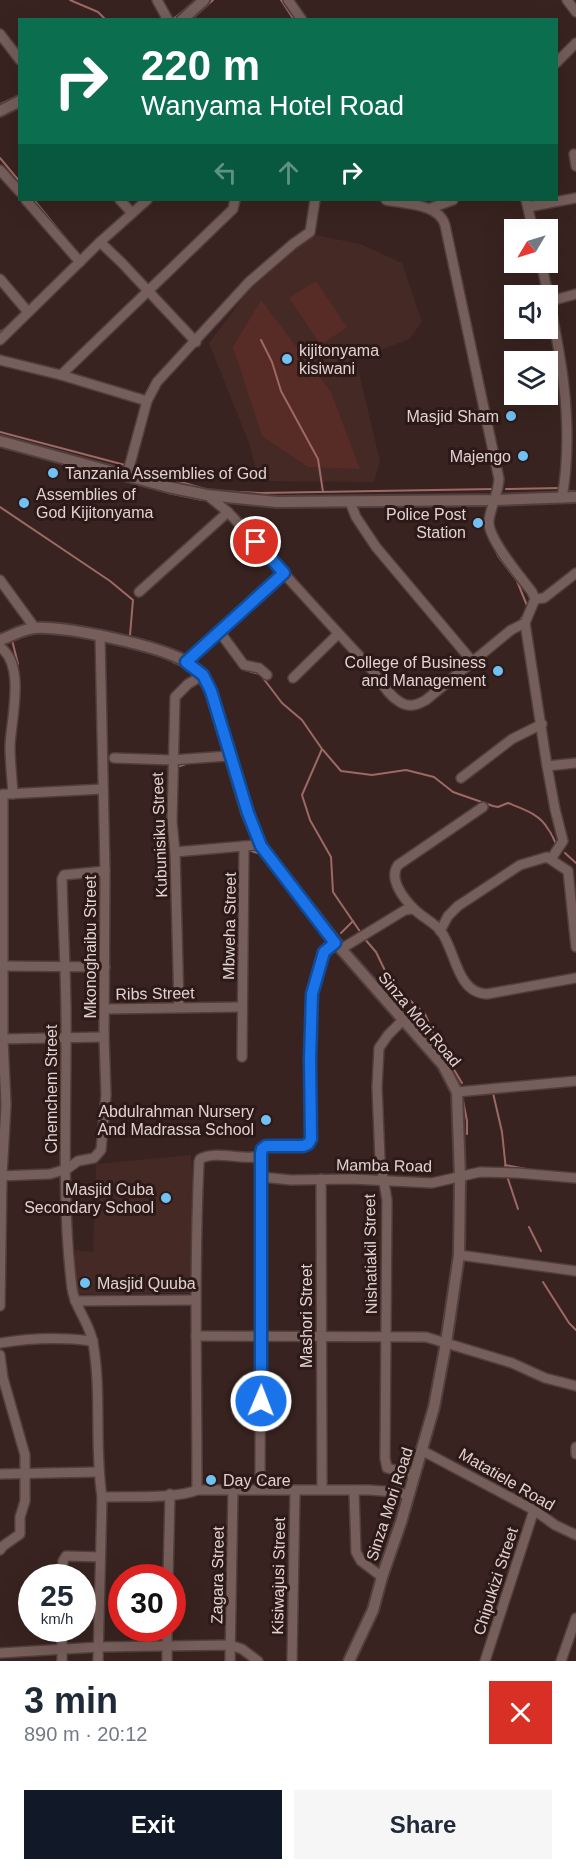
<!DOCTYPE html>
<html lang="en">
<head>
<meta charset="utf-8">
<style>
	:root { --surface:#fff; --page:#f6f6f7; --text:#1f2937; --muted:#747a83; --accent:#111827 }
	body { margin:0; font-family:Helvetica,sans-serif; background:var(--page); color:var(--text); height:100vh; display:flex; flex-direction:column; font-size:22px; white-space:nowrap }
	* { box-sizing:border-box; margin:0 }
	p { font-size:20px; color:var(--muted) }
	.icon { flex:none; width:33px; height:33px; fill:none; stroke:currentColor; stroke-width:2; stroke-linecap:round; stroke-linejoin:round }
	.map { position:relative; height:1661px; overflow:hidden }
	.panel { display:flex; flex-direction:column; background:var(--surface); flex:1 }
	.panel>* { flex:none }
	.banner { position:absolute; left:18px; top:18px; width:540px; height:183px; border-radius:0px; box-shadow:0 6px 24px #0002; background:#0b6e4f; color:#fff; overflow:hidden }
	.needle { width:39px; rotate:232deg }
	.buttons { position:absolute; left:504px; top:219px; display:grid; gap:12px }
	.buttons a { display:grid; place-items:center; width:54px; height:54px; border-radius:0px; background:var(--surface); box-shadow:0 6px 24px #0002; font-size:30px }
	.speed { position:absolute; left:18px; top:1564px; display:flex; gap:12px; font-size:30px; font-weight:700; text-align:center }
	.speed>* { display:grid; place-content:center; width:78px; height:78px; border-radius:50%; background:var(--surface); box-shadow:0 6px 24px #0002; line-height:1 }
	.speed small { font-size:15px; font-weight:400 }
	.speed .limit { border:9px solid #d22; background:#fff; color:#111 }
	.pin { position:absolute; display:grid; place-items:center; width:51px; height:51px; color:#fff; margin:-26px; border:3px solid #fff; border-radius:50%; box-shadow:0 2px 6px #0007 }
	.me { position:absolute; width:66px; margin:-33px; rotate:1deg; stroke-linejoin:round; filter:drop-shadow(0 0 4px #0008) }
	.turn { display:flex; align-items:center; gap:21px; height:126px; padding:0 24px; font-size:27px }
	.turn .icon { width:78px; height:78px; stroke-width:2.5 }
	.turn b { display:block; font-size:42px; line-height:51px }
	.lanes { display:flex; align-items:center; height:57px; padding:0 24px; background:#0003; justify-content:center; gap:30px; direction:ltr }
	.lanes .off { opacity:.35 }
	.round { display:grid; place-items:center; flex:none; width:63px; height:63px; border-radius:0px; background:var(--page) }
	.overview { display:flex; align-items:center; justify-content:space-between; height:102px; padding:0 24px }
	h1 { font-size:36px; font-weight:800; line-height:45px }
	.primary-button { display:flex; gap:12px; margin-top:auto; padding:12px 24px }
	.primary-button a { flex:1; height:69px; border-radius:0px; background:var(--accent); color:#fff; font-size:24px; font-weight:800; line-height:69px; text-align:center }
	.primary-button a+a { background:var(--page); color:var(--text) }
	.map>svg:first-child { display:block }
</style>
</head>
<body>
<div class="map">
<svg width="576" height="1661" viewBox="0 0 576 1661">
	<rect width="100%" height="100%" fill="#382320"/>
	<g fill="#452925">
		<polygon points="311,234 360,244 402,263 422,322 409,339 356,360 380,461 374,482 259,481 249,443 209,343 245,295 278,256 301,245"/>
		<polygon points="191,1155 195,1209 192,1293 74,1294 75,1250 93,1252 96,1164"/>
	</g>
	<g fill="#572b26">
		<polygon points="316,281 347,327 321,345 289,298"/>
		<polygon points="261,300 331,392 360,469 308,467 262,436 233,347"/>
	</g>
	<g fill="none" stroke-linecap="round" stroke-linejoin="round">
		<g stroke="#9d6964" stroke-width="2">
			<polyline points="70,0 98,12 106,20"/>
			<polyline points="281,0 294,20"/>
			<polyline points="172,20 188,7"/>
			<polyline points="191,20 213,0"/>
			<polyline points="0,104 20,95"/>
			<polyline points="0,158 20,182"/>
			<polyline points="34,200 81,257"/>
			<polyline points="0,332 12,323"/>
			<polyline points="261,340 272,362 281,391 318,459 323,492"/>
			<polyline points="0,432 125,465"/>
			<polyline points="133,468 205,489"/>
			<polyline points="506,489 561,488"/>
			<polyline points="217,491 260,493 493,489"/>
			<polyline points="565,491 576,491"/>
			<polyline points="168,493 202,500"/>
			<polyline points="545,503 576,503"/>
			<polyline points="380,506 440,505"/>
			<polyline points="0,507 110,581 133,600 130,635"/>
			<polyline points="495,548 498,556 517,581 528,608 518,623"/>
			<polyline points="17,638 37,633"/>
			<polyline points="12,640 18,664"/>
			<polyline points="173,662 187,668"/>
			<polyline points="243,668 245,670 259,674"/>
			<polyline points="263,678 282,703 302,720 322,749 302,795 310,820 331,857 333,892 361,933"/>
			<path d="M323 750 341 771 372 775 406 770 434 777 453 792 493 806 498 807 508 803C523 809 540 814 548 829 552 834 554 840 557 846"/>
			<polyline points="177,767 189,763"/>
			<polyline points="248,850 261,854"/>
			<polyline points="565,853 576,863"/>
			<polyline points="341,933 353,921"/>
			<polyline points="364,938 376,952 391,983 425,1014 438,1043 462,1083"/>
			<polyline points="494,1092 493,1093 502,1132 506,1170"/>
			<polyline points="462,1095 467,1121 467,1134"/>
			<polyline points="505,1165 526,1169"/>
			<polyline points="507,1176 518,1209"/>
			<polyline points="529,1227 541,1251"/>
			<polyline points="543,1282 569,1323 576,1330"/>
		</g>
		<defs>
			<g id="minor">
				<polyline points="157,0 168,20"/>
				<polyline points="288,0 302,20"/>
				<polyline points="567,0 576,12"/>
				<polyline points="0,34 20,60"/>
				<polyline points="556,63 576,43"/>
				<polyline points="574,154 576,166"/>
				<polyline points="0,170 20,192"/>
				<polyline points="26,200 80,262"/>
				<polyline points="120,200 132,213"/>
				<path d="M386 200C406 204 439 204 445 225L499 479C498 494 491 506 489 520 486 537 521 577 532 592L535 599 525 623 547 766 555 809 563 841 551 859"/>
				<polyline points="526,200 533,230"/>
				<polyline points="528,207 576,198"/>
				<polyline points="431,208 453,200"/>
				<polyline points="100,242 122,263 196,342"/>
				<path d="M541 262C558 340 576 418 562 498"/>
				<polyline points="0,279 28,312"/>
				<polyline points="550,301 576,294"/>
				<polyline points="0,340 100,242 147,200"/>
				<polyline points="0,360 61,375 147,401"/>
				<polyline points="61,375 233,209 235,200"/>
				<polyline points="127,475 147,401 157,382 249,282 293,244 310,232 315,200"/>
				<path d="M207 495 228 512C274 562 320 614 367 664 378 676 386 694 400 702 409 708 417 705 426 700L511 630 525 623"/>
				<polyline points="350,502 356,517 376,547 472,661"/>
				<polyline points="0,580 35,628"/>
				<polyline points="139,592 228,512"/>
				<polyline points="535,599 544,598 576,573"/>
				<polyline points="219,631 244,665 259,668 267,675"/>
				<path d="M0 647C26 665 11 719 10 746 10 762 12 778 13 794"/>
				<polyline points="186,662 284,573"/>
				<polyline points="293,678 337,635"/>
				<polyline points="114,758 172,760 228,756 231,755"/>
				<polyline points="547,766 576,763"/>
				<polyline points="461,778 512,739 542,724"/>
				<polyline points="7,794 103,789"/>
				<path d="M483 807 398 865C388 879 404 899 414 909 422 917 433 922 440 930 456 950 456 993 487 994L576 978"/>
				<polyline points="175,852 257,845 261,846"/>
				<polyline points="568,871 576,947"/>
				<polyline points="440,931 448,916 458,906 520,865 547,857 568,871"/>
				<polyline points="341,949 405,910 414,909"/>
				<polyline points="0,966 105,967"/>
				<polyline points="179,1007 175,852 172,822 175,697 188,684 203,675"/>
				<polyline points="105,1009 242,1007"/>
				<polyline points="403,1020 388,1035 379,1048 377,1087 380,1160 387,1200 385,1458 387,1468 414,1475"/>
				<polyline points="0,1039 104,1037"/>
				<polyline points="242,1057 244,846"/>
				<polyline points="457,1092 576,1081"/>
				<polyline points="0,1176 50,1174 67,1169 78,1161 94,1158 101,1150 106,1095 104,1037 105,871 100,635"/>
				<polyline points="262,1177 291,1180 351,1179 432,1183 480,1172 518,1173 576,1178"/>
				<polyline points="321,1179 322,1489"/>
				<polyline points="459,1255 576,1271"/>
				<polyline points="75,1301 196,1300"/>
				<polyline points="0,1306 2,1176 6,1105 3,1039 3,794"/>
				<polyline points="196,1336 426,1337 512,1363 545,1378 576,1386"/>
				<path d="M0 1343C31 1338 62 1337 93 1341"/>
				<polyline points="0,1355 3,1378 25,1455 25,1501 20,1517 20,1534 3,1546 0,1550"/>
				<polyline points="576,1447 576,1454"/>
				<polyline points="423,1451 534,1510 555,1525 576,1535"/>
				<polyline points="0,1474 98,1472"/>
				<polyline points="260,1489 261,1154 262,1149 266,1146 303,1146 308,1144 311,1139 310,1035 312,994 324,952 335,943"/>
				<path d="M197 1490C197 1381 194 1271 199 1162L200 1159C217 1150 242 1161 261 1156"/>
				<polyline points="354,1490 356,1552 361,1561 382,1577"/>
				<path d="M102 1497C127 1496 176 1499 197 1490H369L396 1492 409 1495"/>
				<polyline points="62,1578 63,1561 66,1556 100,1557"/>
				<polyline points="168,1578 170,1494"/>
				<polyline points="0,1653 99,1647 230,1645 242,1649 258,1661"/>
				<polyline points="62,1661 62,1629"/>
				<path d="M98 1661 102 1497C94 1445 102 1393 93 1343 90 1323 74 1307 72 1288 62 1208 66 1123 66 1042 67 988 63 933 62 879L64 875 105 871"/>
				<polyline points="167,1661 167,1629"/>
				<polyline points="230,1661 233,1490"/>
				<polyline points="292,1661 295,1491"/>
				<polyline points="485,1661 534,1510"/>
				<polyline points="561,1661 576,1618"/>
			</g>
			<g id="tertiary">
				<polyline points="182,20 204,0"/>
				<polyline points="0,111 20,101"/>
				<polyline points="0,441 168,487 207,495 277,502 496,500 576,497"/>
				<path d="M0 640C12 636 22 629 35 628 65 626 163 646 188 663 199 671 205 679 211 691L247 813 261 846 341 949 443 1065 457 1092 460 1177 459 1255 446 1343 434 1407 401 1522 382 1577 373 1610 349 1661"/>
			</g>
		</defs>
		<use href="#minor" stroke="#503f3d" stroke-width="12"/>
		<use href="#tertiary" stroke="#503f3d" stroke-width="14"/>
		<use href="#minor" stroke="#765e5a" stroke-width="9"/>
		<use href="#tertiary" stroke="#765e5a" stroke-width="10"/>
	</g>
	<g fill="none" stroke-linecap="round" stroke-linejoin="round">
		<defs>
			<polyline id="route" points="256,542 284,573 186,662 203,675 211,691 248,813 261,846 335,943 324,952 312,994 310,1059 311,1139 308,1144 303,1146 266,1146 262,1149 261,1154 261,1401"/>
		</defs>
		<use href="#route" stroke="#114b97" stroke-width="15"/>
		<use href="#route" stroke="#1a73e8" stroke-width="10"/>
	</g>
	<g fill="#70c1f4" stroke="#2d1917" stroke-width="2">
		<circle cx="287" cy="359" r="6"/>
		<circle cx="511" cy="416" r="6"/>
		<circle cx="523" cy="456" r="6"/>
		<circle cx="53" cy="473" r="6"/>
		<circle cx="24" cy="503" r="6"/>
		<circle cx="478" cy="523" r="6"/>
		<circle cx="498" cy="671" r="6"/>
		<circle cx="266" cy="1120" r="6"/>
		<circle cx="166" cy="1198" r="6"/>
		<circle cx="85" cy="1283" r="6"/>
		<circle cx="211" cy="1480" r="6"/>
	</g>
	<g text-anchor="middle" stroke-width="6" stroke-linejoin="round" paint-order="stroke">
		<g font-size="16" fill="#e0d2d0" stroke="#2d1917" text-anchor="end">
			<text x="299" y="356" text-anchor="start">kijitonyama<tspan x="299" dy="18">kisiwani</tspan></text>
			<text x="499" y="422">Masjid Sham</text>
			<text x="511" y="462">Majengo</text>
			<text x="65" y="479" text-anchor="start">Tanzania Assemblies of God</text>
			<text x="36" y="500" text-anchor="start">Assemblies of<tspan x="36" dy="18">God Kijitonyama</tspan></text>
			<text x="466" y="520">Police Post<tspan x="466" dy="18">Station</tspan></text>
			<text x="486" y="668">College of Business<tspan x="486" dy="18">and Management</tspan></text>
			<text x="254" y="1117">Abdulrahman Nursery<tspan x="254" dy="18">And Madrassa School</tspan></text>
			<text x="154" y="1195">Masjid Cuba<tspan x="154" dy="18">Secondary School</tspan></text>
			<text x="97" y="1289" text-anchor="start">Masjid Quuba</text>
			<text x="223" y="1486" text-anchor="start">Day Care</text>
		</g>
		<g font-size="16" fill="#e0d2d0" stroke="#2d1917">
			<text transform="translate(159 835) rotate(-92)" y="6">Kubunisiku Street</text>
			<text transform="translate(229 926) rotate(-89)" y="6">Mbweha Street</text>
			<text transform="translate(90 947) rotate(-90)" y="6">Mkonoghaibu Street</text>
			<text transform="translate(155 993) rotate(-1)" y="6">Ribs Street</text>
			<text transform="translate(420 1019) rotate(50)" y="6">Sinza Mori Road</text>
			<text transform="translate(51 1089) rotate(-90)" y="6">Chemchem Street</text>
			<text transform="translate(384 1165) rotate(1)" y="6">Mamba Road</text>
			<text transform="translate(370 1254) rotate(-91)" y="6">Nishatiakil Street</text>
			<text transform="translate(306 1316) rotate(-90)" y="6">Mashori Street</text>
			<text transform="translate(507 1479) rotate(30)" y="6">Matatiele Road</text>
			<text transform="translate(389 1504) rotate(-72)" y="6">Sinza Mori Road</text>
			<text transform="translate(217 1575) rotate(-89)" y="6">Zagara Street</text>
			<text transform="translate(278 1576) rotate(-89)" y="6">Kisiwajusi Street</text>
			<text transform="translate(495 1581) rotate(-72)" y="6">Chipukizi Street</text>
		</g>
	</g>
</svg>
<div class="buttons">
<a><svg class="needle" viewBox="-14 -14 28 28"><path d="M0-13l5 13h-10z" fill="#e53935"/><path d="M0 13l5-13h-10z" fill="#747a83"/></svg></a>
<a><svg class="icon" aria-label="sound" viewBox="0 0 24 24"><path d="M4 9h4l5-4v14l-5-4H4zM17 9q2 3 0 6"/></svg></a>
<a><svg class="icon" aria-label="layers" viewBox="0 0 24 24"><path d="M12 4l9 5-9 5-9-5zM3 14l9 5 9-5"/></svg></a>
</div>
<div class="speed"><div>25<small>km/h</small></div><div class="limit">30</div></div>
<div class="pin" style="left:256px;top:542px;background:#d93025"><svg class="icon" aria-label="arrive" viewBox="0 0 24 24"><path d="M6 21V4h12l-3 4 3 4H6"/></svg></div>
<svg class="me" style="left:261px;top:1401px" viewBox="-20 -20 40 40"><circle r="17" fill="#1a73e8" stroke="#fff" stroke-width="3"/><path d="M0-11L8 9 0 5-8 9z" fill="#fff"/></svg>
<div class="banner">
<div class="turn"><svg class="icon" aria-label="right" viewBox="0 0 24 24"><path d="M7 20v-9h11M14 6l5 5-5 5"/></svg><div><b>220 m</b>Wanyama Hotel Road</div></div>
<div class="lanes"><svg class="icon off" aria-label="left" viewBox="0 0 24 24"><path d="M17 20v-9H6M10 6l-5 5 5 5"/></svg><svg class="icon off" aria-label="ahead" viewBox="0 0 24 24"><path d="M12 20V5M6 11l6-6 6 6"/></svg><svg class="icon" aria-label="right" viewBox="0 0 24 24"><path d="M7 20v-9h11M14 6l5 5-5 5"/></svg></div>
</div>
</div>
<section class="panel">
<div class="overview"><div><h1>3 min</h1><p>890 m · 20:12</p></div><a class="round" style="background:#d93025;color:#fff"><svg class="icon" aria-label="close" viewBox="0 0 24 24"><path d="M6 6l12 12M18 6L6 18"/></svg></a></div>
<div class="primary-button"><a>Exit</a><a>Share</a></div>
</section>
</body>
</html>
